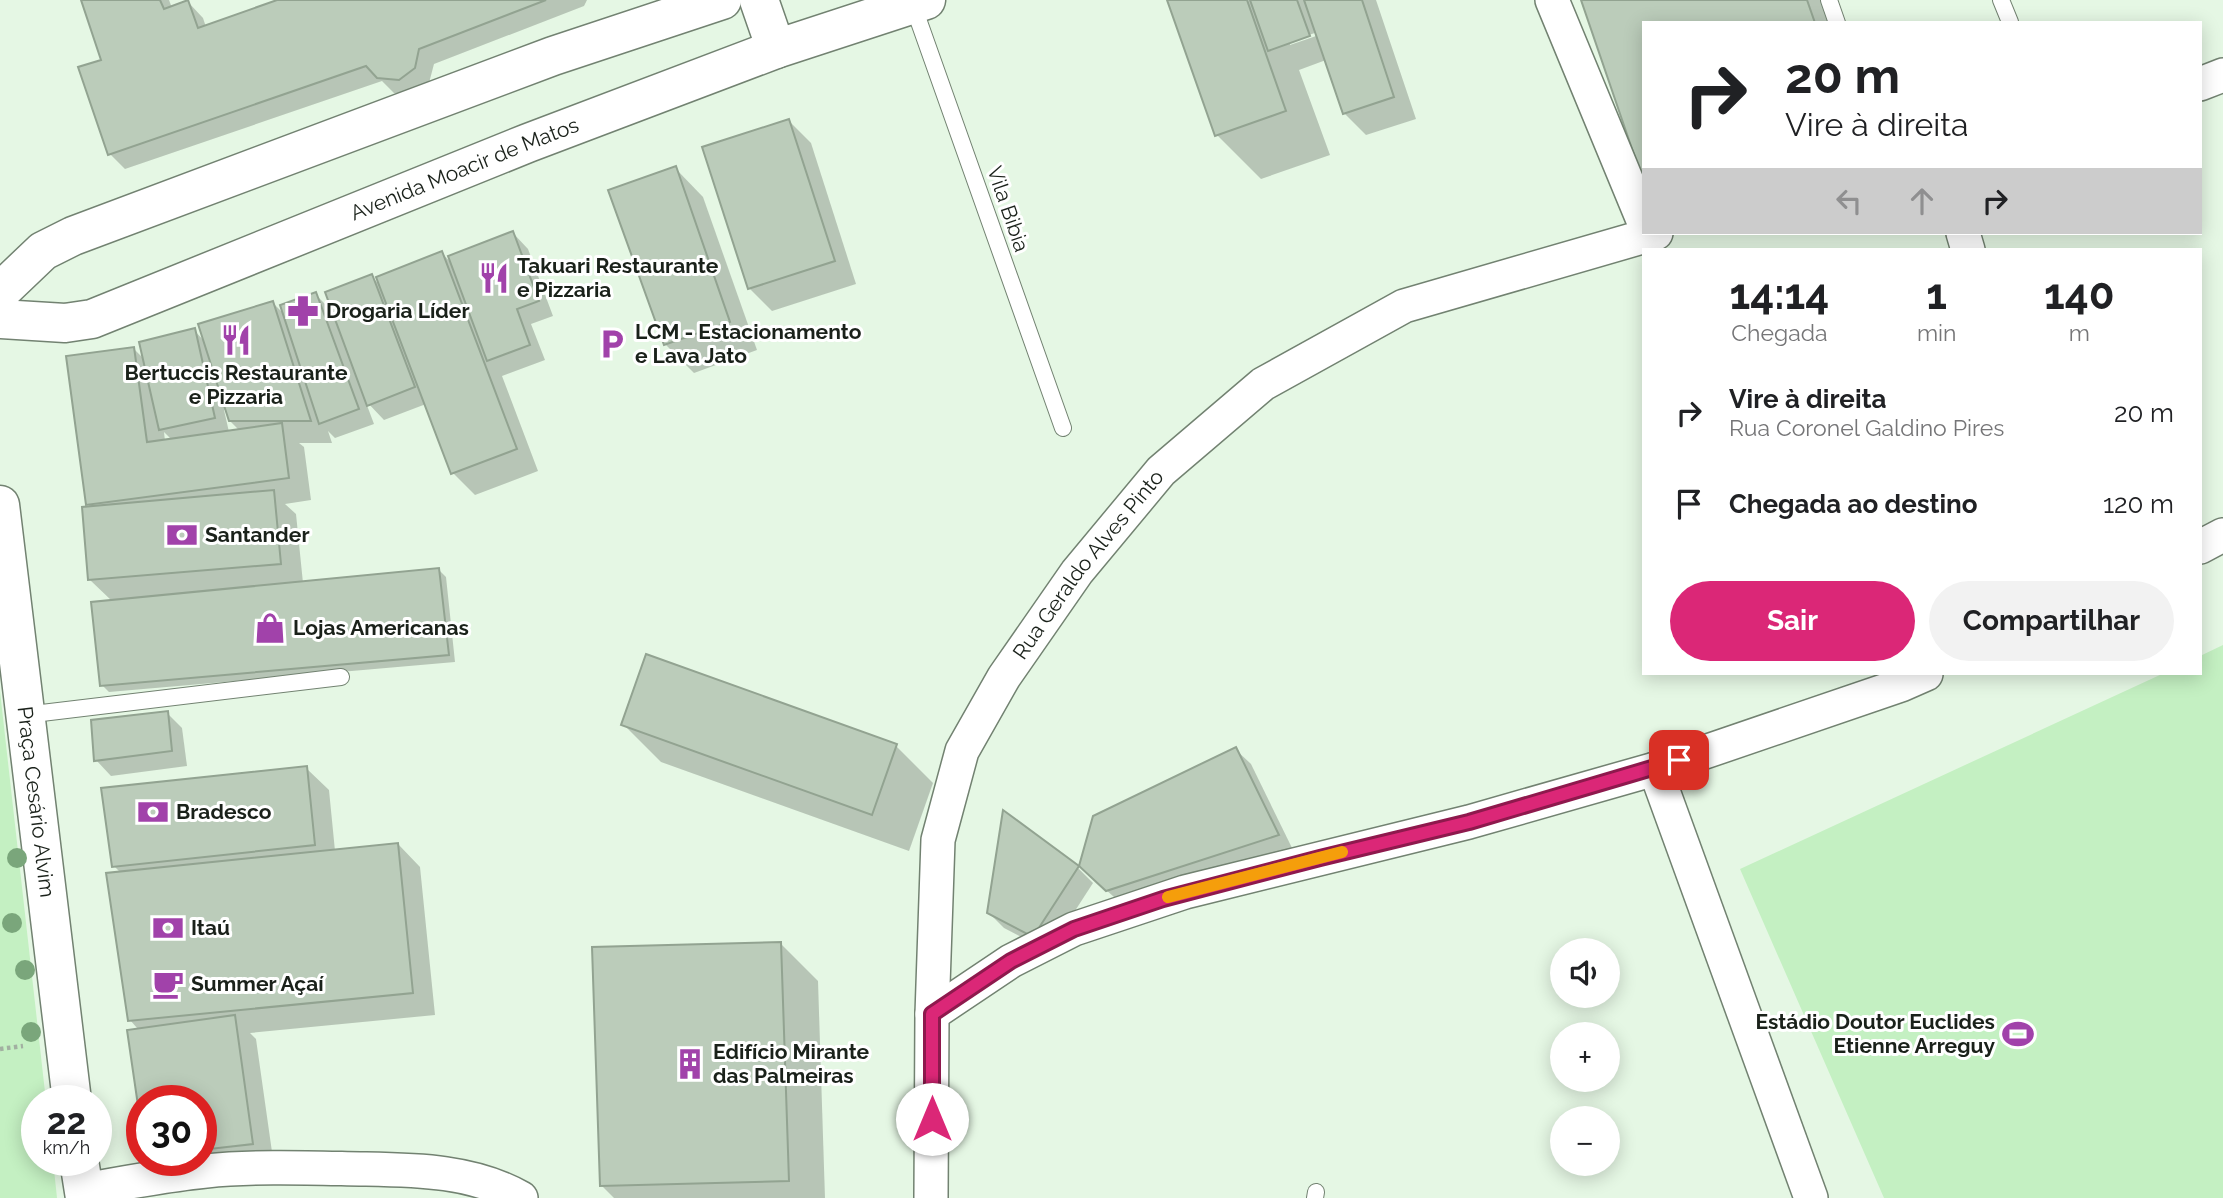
<!DOCTYPE html>
<html lang="pt">
<head>
<meta charset="utf-8">
<style>
	:root { --surface:#fff; --page:#f2f2f2; --text:#202124; --muted:#757577; --accent:#db2777 }
	body { margin:0; font-family:Raleway,sans-serif; background:var(--page); color:var(--text); height:100vh; display:flex; flex-direction:column; font-size:26px; white-space:nowrap }
	* { box-sizing:border-box; margin:0 }
	p { font-size:23px; color:var(--muted) }
	.icon { flex:none; width:38px; height:38px; fill:none; stroke:currentColor; stroke-width:2; stroke-linecap:round; stroke-linejoin:round }
	.map { position:relative; flex:1; overflow:hidden }
	.sheet { position:absolute; left:1642px; top:248px; width:560px; height:427px; display:flex; flex-direction:column; background:var(--surface); border-radius:0px; box-shadow:0 4px 18px #0003 }
	.sheet>* { flex:none }
	.banner { position:absolute; left:1642px; top:21px; width:560px; height:214px; border-radius:0px; box-shadow:0 4px 18px #0003; background:#fff; color:var(--text); overflow:hidden }
	.fabs { position:absolute; left:1550px; top:938px; display:grid; gap:14px }
	.fabs a { display:grid; place-items:center; width:70px; height:70px; border-radius:50%; background:var(--surface); box-shadow:0 4px 18px #0003; font-size:35px }
	.speed { position:absolute; left:21px; top:1085px; display:flex; gap:14px; font-size:35px; font-weight:700; text-align:center }
	.speed>* { display:grid; place-content:center; width:91px; height:91px; border-radius:50%; background:var(--surface); box-shadow:0 4px 18px #0003; line-height:1 }
	.speed small { font-size:18px; font-weight:400 }
	.speed .limit { border:10px solid #d22; background:#fff; color:#111 }
	.pin { position:absolute; display:grid; place-items:center; width:60px; height:60px; color:#fff; margin:-30px; border-radius:14px; box-shadow:0 4px 10px #0006 }
	.me { position:absolute; width:77px; margin:-38px; rotate:0deg; stroke-linejoin:round; filter:drop-shadow(0 0 5px #0008) }
	.turn { display:flex; align-items:center; gap:24px; height:147px; padding:0 28px; font-size:32px }
	.turn .icon { width:91px; height:91px; stroke-width:2.5 }
	.turn b { display:block; font-size:49px; line-height:60px }
	.lanes { display:flex; align-items:center; height:66px; padding:0 28px; background:#0003; justify-content:center; gap:35px; direction:ltr }
	.lanes .off { opacity:.35 }
	.eta { display:flex; justify-content:space-evenly; align-items:center; height:119px; text-align:center }
	.eta b { font-size:42px; font-weight:700; line-height:49px }
	.button { display:flex; gap:14px; margin-top:auto; padding:14px 28px }
	.button a { flex:1; height:80px; border-radius:42px; background:var(--accent); color:#fff; font-size:28px; font-weight:700; line-height:80px; text-align:center }
	.button a+a { background:var(--page); color:var(--text) }
	ul { padding:0; list-style:none }
	li { display:flex; align-items:center; gap:21px; height:91px; padding:0 28px }
	li div { flex:1 }
	li b { display:block; font-size:26px }
	li em { font-style:normal }
	.map>svg:first-child { display:block }
</style>
</head>
<body>
<div class="map">
<svg width="2223" height="1198" viewBox="0 0 2223 1198">
	<rect width="100%" height="100%" fill="#e5f7e4"/>
	<g fill="#c4f0c2">
		<polygon points="2223,645 2223,1198 1884,1198 1740,869 2162,674 2200,674 2200,656"/>
		<polygon points="0,691 46,1101 37,1101 37,1160 53,1160 57,1198 0,1198"/>
	</g>
	<g fill="#0003" fill-rule="evenodd">
		<polygon points="83,0 169,0 172,8 188,2 203,18 206,27 282,0 587,0 584,6 434,64 429,83 414,95 394,93 382,81 125,169 110,154 104,61"/>
		<path d="M1169 0H1376L1416 119 1366 135 1344 113 1326 60 1299 70 1330 155 1261 179 1217 135ZM1318 32 1319 35 1290 45V41Z"/>
		<polygon points="1583,0 1821,0 1829,23 1643,23 1643,175"/>
		<polygon points="789,121 811,143 856,284 772,311 749,288"/>
		<polygon points="675,168 703,197 757,350 694,373 665,344"/>
		<path d="M513 233 528 249 553 316 531 324 545 360 502 376 538 471 475 495 453 473 426 404 384 420 365 400 374 424 335 438 328 431 332 443H299L304 447 311 500 285 504 296 514 303 583 439 570 446 577 455 662 109 692 102 685 112 601 90 580 91 508 88 504 134 349 145 360 194 330 205 342 273 303 285 315 315 294 334 313 371 276 381 286 442 253 453 265ZM227 409 230 421 240 431 229 432 224 410ZM164 432 172 440 165 441Z"/>
		<polygon points="167,713 182,728 187,766 111,776 96,760"/>
		<polygon points="623,724 896,746 933,783 909,851 661,762"/>
		<polygon points="1235,749 1251,764 1293,850 1123,905 1096,881"/>
		<polygon points="306,768 329,790 335,851 398,844 420,867 435,1015 250,1033 256,1039 274,1166 169,1179 151,1160 201,1160 201,1101 130,1020 121,873 114,866"/>
		<polygon points="1078,868 1093,883 1049,951 1004,928 989,913"/>
		<polygon points="781,944 818,981 825,1198 614,1198 601,1185"/>
	</g>
	<g fill="#bbccba" stroke="#92a391" stroke-width="2">
		<polygon points="81,0 160,0 164,9 188,0 198,28 277,0 546,0 419,49 415,68 399,80 377,78 366,66 108,155 78,67 101,60"/>
		<polygon points="1167,0 1247,0 1286,111 1215,136"/>
		<polygon points="1250,0 1297,0 1310,36 1268,51"/>
		<polygon points="1304,0 1362,0 1394,97 1343,114"/>
		<polygon points="1581,0 1807,0 1815,23 1643,23 1643,181"/>
		<polygon points="789,119 835,261 748,289 702,147"/>
		<polygon points="676,166 730,322 664,345 608,190"/>
		<polygon points="513,231 539,301 517,309 530,345 487,361 448,256"/>
		<polygon points="442,251 517,449 451,474 376,277"/>
		<polygon points="372,274 415,387 367,406 325,292"/>
		<polygon points="316,292 359,409 319,424 280,305"/>
		<polygon points="273,301 311,421 229,421 198,324"/>
		<polygon points="195,328 215,418 159,430 139,342"/>
		<polygon points="134,347 147,442 282,423 289,478 86,505 66,356"/>
		<polygon points="274,490 281,564 88,580 82,507"/>
		<polygon points="439,568 449,655 100,686 91,602"/>
		<polygon points="646,654 897,744 872,815 621,725"/>
		<polygon points="168,711 172,751 94,761 91,720"/>
		<polygon points="1236,747 1279,835 1106,891 1079,866 1093,816"/>
		<polygon points="307,766 315,845 112,867 101,788"/>
		<polygon points="1003,810 1079,866 1033,937 987,913"/>
		<polygon points="398,843 413,993 128,1021 106,873"/>
		<polygon points="781,942 789,1181 600,1186 592,947"/>
		<polygon points="235,1015 253,1144 201,1150 201,1101 142,1101 142,1133 127,1030"/>
	</g>
	<g fill="none" stroke-linecap="round" stroke-linejoin="round">
		<defs>
			<g id="service">
				<polyline points="1829,0 1837,23"/>
				<polyline points="2001,0 2010,22"/>
				<polyline points="913,5 1063,428"/>
				<polyline points="25,715 341,677"/>
				<polyline points="1315,1198 1316,1192"/>
			</g>
			<g id="minor">
				<polyline points="1552,0 1643,220"/>
				<polyline points="2200,84 2223,75"/>
				<polyline points="1963,233 1968,250"/>
				<polyline points="2200,547 2223,535"/>
				<polyline points="1655,769 1811,1198"/>
				<polyline points="932,1014 1011,961 1074,929 1185,892 1469,822 1655,769 1901,685 1926,674"/>
				<path d="M84 1190C125 1183 165 1175 206 1171 256 1166 309 1168 360 1169 414 1170 472 1170 521 1198"/>
				<path id="s1" d="M931 1198 932 1014 938 840 962 751 1004 677 1077 572 1161 471 1263 384 1404 306 1656 233"/>
			</g>
			<g id="secondary">
				<polyline points="759,0 776,49"/>
				<polyline points="0,292 43,251 73,236 553,56 722,0"/>
				<path id="s2" d="M0 319 65 323 92 319 528 143 776 49 926 0"/>
				<path id="s3" d="M0 505 72 1101"/>
				<polyline points="79,1160 85,1198"/>
			</g>
		</defs>
		<use href="#service" stroke="#728271" stroke-width="18"/>
		<use href="#minor" stroke="#728271" stroke-width="36"/>
		<use href="#secondary" stroke="#728271" stroke-width="41"/>
		<polyline stroke="#a2b0a1" stroke-width="4.5" stroke-dasharray="3.5 3.5" stroke-linecap="butt" points="0,1049 23,1046"/>
		<use href="#service" stroke="#fff" stroke-width="16"/>
		<use href="#minor" stroke="#fff" stroke-width="33"/>
		<use href="#secondary" stroke="#fff" stroke-width="38"/>
	</g>
	<g fill="#7aa67b">
		<circle cx="17" cy="858" r="10"/>
		<circle cx="12" cy="923" r="10"/>
		<circle cx="25" cy="970" r="10"/>
		<circle cx="31" cy="1032" r="10"/>
	</g>
	<g fill="none" stroke-linecap="round" stroke-linejoin="round">
		<defs>
			<polyline id="route" points="932,1119 932,1014 1011,961 1074,929 1163,899 1320,858 1469,822 1679,760"/>
		</defs>
		<use href="#route" stroke="#8e194d" stroke-width="18"/>
		<use href="#route" stroke="#db2777" stroke-width="12"/>
		<polyline stroke="#f59e0b" stroke-width="12" points="1168,897 1342,852"/>
	</g>
	<defs>
		<symbol id="restaurant-bare" viewBox="-9 -9 18 18"><path d="M-5-6h1v4h1v-4h1v4h1v-4h1v5L-1.5 .5V6h-2V.5L-5-1ZM5-6V6H3V1.5H1.5Q1.5-4 5-6Z" fill="#a142aa" stroke="#fff" stroke-width="2.5" paint-order="stroke"/></symbol>
		<symbol id="pharmacy-bare" viewBox="-9 -9 18 18"><path d="M-2-6h4v4h4v4h-4v4h-4v-4h-4v-4h4Z" fill="#a142aa" stroke="#fff" stroke-width="2.5" paint-order="stroke"/></symbol>
		<symbol id="parking-bare" viewBox="-9 -9 18 18"><path d="M-3.5-5.5H1a3.5 3.5 0 0 1 0 7H-1V5.5H-3.5ZM-1-3.4V-.6H.8a1.4 1.4 0 0 0 0-2.8Z" fill="#a142aa" stroke="#fff" stroke-width="2.5" paint-order="stroke"/></symbol>
		<symbol id="bank-bare" viewBox="-9 -9 18 18"><path d="M-6-4H6V4H-6ZM0-2.3a2.3 2.3 0 1 0 0 4.6a2.3 2.3 0 1 0 0-4.6Z" fill="#a142aa" stroke="#fff" stroke-width="2.5" paint-order="stroke"/></symbol>
		<symbol id="shop-bare" viewBox="-9 -9 18 18"><path d="M-5-2.5h2.3a2.7 3.5 0 0 1 5.4 0H5L5.5 6h-11ZM-1.5-2.5h3a1.5 2.3 0 0 0-3 0Z" fill="#a142aa" stroke="#fff" stroke-width="2.5" paint-order="stroke"/></symbol>
		<symbol id="cafe-bare" viewBox="-9 -9 18 18"><path d="M-5.5-4.5H6V0H3Q3 3.5 0 3.5H-2.5Q-5.5 3.5-5.5 0ZM3-3.2v2h1.7v-2ZM-6 4.5H4V6H-6Z" fill="#a142aa" stroke="#fff" stroke-width="2.5" paint-order="stroke"/></symbol>
		<symbol id="stadium-bare" viewBox="-9 -9 18 18"><path d="M0-5a6.5 5 0 1 0 0 10a6.5 5 0 1 0 0-10ZM-3.5-1.8h7v3.6h-7Z" fill="#a142aa" stroke="#fff" stroke-width="2.5" paint-order="stroke"/></symbol>
		<symbol id="building-bare" viewBox="-9 -9 18 18"><path d="M-4-6H4V6H1V3H-1V6H-4ZM-2.5-4.3h1.7v1.8h-1.7ZM.8-4.3h1.7v1.8H.8ZM-2.5-1h1.7V.8h-1.7ZM.8-1h1.7V.8H.8Z" fill="#a142aa" stroke="#fff" stroke-width="2.5" paint-order="stroke"/></symbol>
	</defs>
	<g fill-rule="evenodd">
		<use href="#restaurant-bare" x="472" y="256" width="44" height="44"/>
		<use href="#pharmacy-bare" x="281" y="289" width="44" height="44"/>
		<use href="#restaurant-bare" x="214" y="318" width="44" height="44"/>
		<use href="#parking-bare" x="590" y="322" width="44" height="44"/>
		<use href="#bank-bare" x="160" y="513" width="44" height="44"/>
		<use href="#shop-bare" x="248" y="606" width="44" height="44"/>
		<use href="#bank-bare" x="131" y="790" width="44" height="44"/>
		<use href="#bank-bare" x="146" y="906" width="44" height="44"/>
		<use href="#cafe-bare" x="146" y="962" width="44" height="44"/>
		<use href="#stadium-bare" x="1996" y="1012" width="44" height="44"/>
		<use href="#building-bare" x="668" y="1042" width="44" height="44"/>
	</g>
	<g text-anchor="middle" stroke-width="6" stroke-linejoin="round" paint-order="stroke">
		<g font-size="21" fill="#1a211a" stroke="#fff">
			<text dy="7" stroke="none"><textPath href="#s2" startOffset="494">Avenida Moacir de Matos</textPath></text>
			<text transform="translate(1008 209) rotate(71)" y="7">Vila Bibia</text>
			<text dy="7" stroke="none"><textPath href="#s1" startOffset="676">Rua Geraldo Alves Pinto</textPath></text>
			<text dy="7" stroke="none"><textPath href="#s3" startOffset="299">Praça Cesário Alvim</textPath></text>
		</g>
		<g font-size="21" font-weight="bold" fill="#1a211a" stroke="#fff" text-anchor="start">
			<text x="517" y="273">Takuari Restaurante<tspan x="517" dy="24">e Pizzaria</tspan></text>
			<text x="326" y="318">Drogaria Líder</text>
			<text x="635" y="339">LCM - Estacionamento<tspan x="635" dy="24">e Lava Jato</tspan></text>
			<text x="236" y="380" text-anchor="middle">Bertuccis Restaurante<tspan x="236" dy="24">e Pizzaria</tspan></text>
			<text x="205" y="542">Santander</text>
			<text x="293" y="635">Lojas Americanas</text>
			<text x="176" y="819">Bradesco</text>
			<text x="191" y="935">Itaú</text>
			<text x="191" y="991">Summer Açaí</text>
			<text x="1995" y="1029" text-anchor="end">Estádio Doutor Euclides<tspan x="1995" dy="24">Etienne Arreguy</tspan></text>
			<text x="713" y="1059">Edifício Mirante<tspan x="713" dy="24">das Palmeiras</tspan></text>
		</g>
	</g>
</svg>
<div class="fabs">
<a><svg class="icon" aria-label="sound" viewBox="0 0 24 24"><path d="M4 9h4l5-4v14l-5-4H4zM17 9q2 3 0 6"/></svg></a>
<a>+</a>
<a>−</a>
</div>
<div class="speed"><div>22<small>km/h</small></div><div class="limit">30</div></div>
<div class="pin" style="left:1679px;top:760px;background:#d93025"><svg class="icon" aria-label="arrive" viewBox="0 0 24 24"><path d="M6 21V4h12l-3 4 3 4H6"/></svg></div>
<svg class="me" style="left:932px;top:1119px" viewBox="-20 -20 40 40"><circle r="19" fill="#fff"/><path d="M0-13L10 11 0 6-10 11z" fill="#db2777"/></svg>
<div class="banner">
<div class="turn"><svg class="icon" aria-label="right" viewBox="0 0 24 24"><path d="M7 20v-9h11M14 6l5 5-5 5"/></svg><div><b>20 m</b>Vire à direita</div></div>
<div class="lanes"><svg class="icon off" aria-label="left" viewBox="0 0 24 24"><path d="M17 20v-9H6M10 6l-5 5 5 5"/></svg><svg class="icon off" aria-label="ahead" viewBox="0 0 24 24"><path d="M12 20V5M6 11l6-6 6 6"/></svg><svg class="icon" aria-label="right" viewBox="0 0 24 24"><path d="M7 20v-9h11M14 6l5 5-5 5"/></svg></div>
</div>
<section class="sheet">
<div class="eta">
<div><b>14:14</b><p>Chegada</p></div>
<div><b>1</b><p>min</p></div>
<div><b>140</b><p>m</p></div>
</div>
<ul>
<li><svg class="icon" aria-label="right" viewBox="0 0 24 24"><path d="M7 20v-9h11M14 6l5 5-5 5"/></svg><div><b>Vire à direita</b><p>Rua Coronel Galdino Pires</p></div><em>20 m</em></li>
<li><svg class="icon" aria-label="arrive" viewBox="0 0 24 24"><path d="M6 21V4h12l-3 4 3 4H6"/></svg><div><b>Chegada ao destino</b></div><em>120 m</em></li>
</ul>
<div class="button"><a>Sair</a><a>Compartilhar</a></div>
</section>
</div>
</body>
</html>
